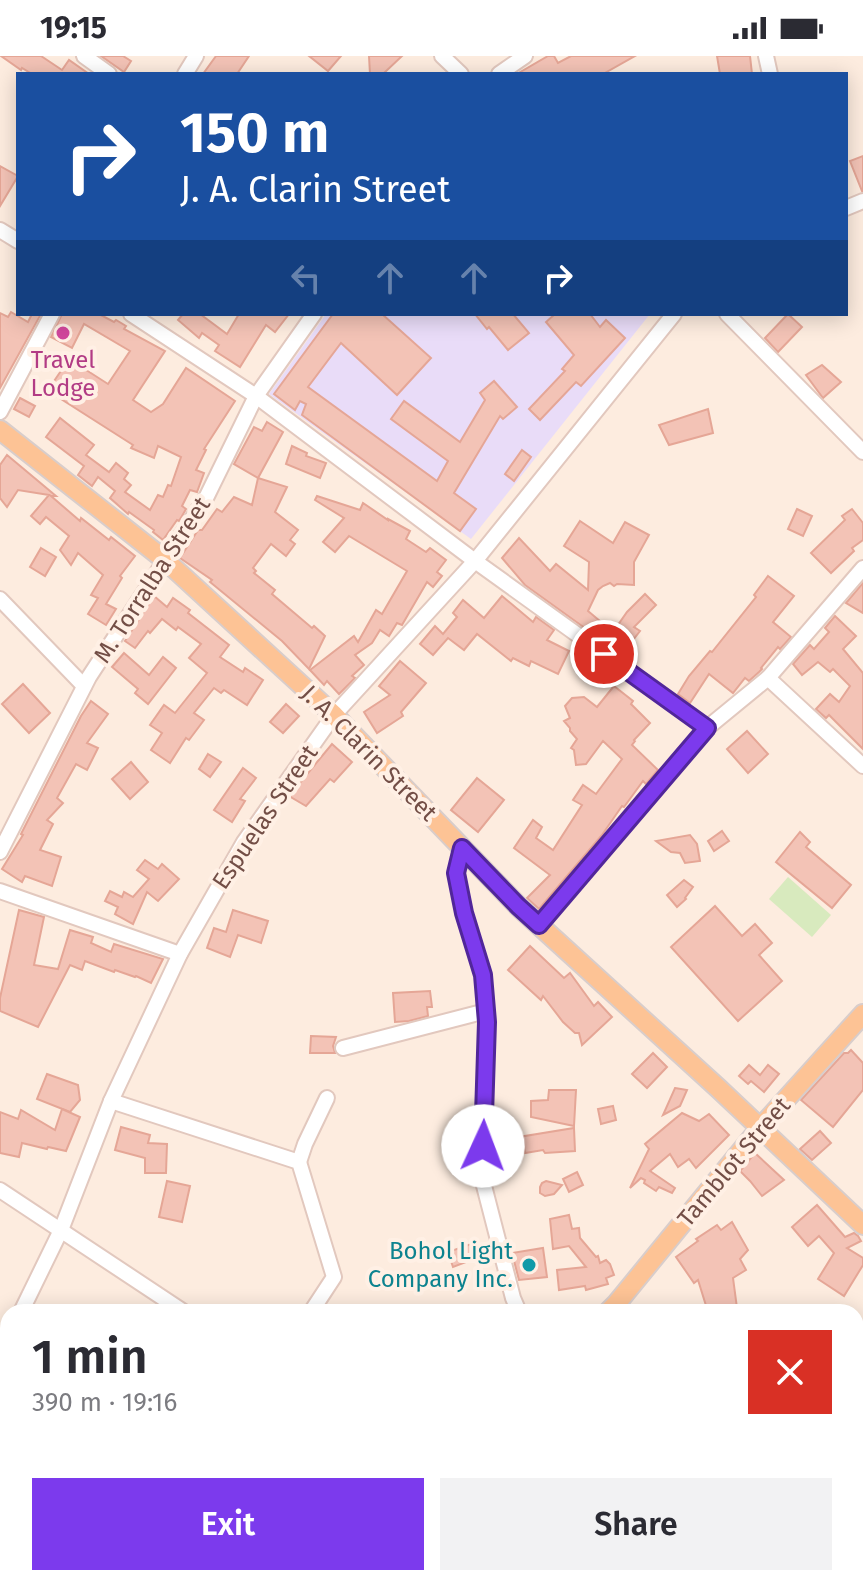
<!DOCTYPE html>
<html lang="en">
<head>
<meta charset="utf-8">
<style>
	:root { --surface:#fff; --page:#f2f2f3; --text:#2b2b33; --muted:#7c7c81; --accent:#7c3aed }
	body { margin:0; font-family:"Fira Sans",sans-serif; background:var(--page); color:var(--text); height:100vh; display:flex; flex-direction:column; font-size:30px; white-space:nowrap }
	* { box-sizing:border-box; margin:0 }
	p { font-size:26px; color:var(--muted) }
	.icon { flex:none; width:44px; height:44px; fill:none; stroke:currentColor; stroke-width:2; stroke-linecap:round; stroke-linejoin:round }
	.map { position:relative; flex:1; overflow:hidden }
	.sheet { position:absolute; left:0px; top:1248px; width:864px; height:282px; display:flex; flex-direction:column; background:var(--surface); border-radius:24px 24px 0 0; box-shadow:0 4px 20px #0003 }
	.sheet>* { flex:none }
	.hud { position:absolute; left:16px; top:16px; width:832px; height:244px; border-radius:0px; box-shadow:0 4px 20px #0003; background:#1a4fa0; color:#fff; overflow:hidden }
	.pin { position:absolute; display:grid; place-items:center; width:68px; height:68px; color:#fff; margin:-34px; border:4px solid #fff; border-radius:50%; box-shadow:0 2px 8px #0007 }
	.me { position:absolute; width:88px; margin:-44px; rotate:2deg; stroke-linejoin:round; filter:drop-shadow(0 0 6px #0008) }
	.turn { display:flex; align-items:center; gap:28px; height:168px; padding:0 32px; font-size:36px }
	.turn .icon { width:104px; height:104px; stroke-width:2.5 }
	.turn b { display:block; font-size:56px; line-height:68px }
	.lanes { display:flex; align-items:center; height:76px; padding:0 32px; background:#0003; justify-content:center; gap:40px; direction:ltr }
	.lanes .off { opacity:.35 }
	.round { display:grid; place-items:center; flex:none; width:84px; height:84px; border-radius:0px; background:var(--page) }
	.summary { display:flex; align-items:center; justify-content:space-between; height:136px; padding:0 32px }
	h1 { font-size:48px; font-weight:600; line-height:60px }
	.button { display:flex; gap:16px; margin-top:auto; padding:16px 32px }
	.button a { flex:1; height:92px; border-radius:0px; background:var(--accent); color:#fff; font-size:32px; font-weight:600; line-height:92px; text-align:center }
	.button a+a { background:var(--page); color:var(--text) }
	.status { display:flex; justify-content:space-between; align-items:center; height:56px; padding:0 40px; background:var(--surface); direction:ltr }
	.status svg { height:22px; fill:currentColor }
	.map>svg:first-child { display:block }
</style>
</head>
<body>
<div class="status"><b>19:15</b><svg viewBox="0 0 49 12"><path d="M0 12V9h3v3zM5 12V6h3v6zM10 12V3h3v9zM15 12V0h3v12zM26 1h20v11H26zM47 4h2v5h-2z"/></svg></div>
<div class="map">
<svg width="863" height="1529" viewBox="0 0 863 1529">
	<rect width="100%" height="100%" fill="#fdecdf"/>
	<polygon fill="#e9dcf8" points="326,258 650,258 471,483 269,338"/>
	<polygon fill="#d8eabe" points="788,821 831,859 812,881 769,843"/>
	<g fill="#f3c3b6" stroke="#e5a696" stroke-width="2">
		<polygon points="1,0 41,0 62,14 69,4 89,18 32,18 22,12 21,14"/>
		<polygon points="101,0 123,0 131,5 124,16"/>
		<polygon points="216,0 249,0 237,18 203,18"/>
		<polygon points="309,0 341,0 328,15"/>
		<polygon points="369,0 402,0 383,18 370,18"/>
		<polygon points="548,0 554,0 558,7 571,0 635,0 603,18 517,18"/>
		<polygon points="717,0 750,0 752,18 720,18"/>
		<polygon points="863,100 863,135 862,135 850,105"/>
		<polygon points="0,110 18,120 0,150"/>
		<polygon points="11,256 28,266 32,258 41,258 0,332 0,257 8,261"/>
		<polygon points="62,258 99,258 114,266 116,264 126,270 124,273 165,295 133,344 151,356 163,348 186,312 235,345 204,393 206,394 196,414 204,417 197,436 190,434 182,450 186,453 182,460 179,465 177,464 163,484 153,476 154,474 129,456 128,458 110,442 115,435 98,421 92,430 78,419 84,410 46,381 60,362 94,389 86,399 109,416 116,407 128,417 124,423 131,429 125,436 150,454 158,439 163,441 168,429 171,430 181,401 158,390 154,402 131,392 133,389 50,336 50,331 69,303 108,328 130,295 84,268 72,292 51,281"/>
		<polygon points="183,258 200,258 227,278 239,258 289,258 275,276 266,269 240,311 215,295 219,289 202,277 199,282 178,264"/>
		<polygon points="333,258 382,258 431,302 397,339 341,287 308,331 437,425 448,405 391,363 404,345 460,386 485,344 480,337 494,325 517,351 503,363 500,360 454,437 476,453 460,475 302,359 306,348 300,345 295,354 274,338"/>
		<polygon points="475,258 513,258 529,277 508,294 489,271 487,273"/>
		<polygon points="555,258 590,258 600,271 606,264 625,282 581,330 576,326 540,364 529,353 565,315 562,313 574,299 546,266"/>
		<polygon points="788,258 802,271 778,296 765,282"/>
		<polygon points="822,309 841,326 823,342 806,319"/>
		<polygon points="20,342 35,350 29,361 14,353"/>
		<polygon points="708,353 713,377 669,389 659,369"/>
		<polygon points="267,366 283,376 258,422 234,408 254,371 262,375"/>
		<polygon points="292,390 307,397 306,400 326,407 320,422 286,408"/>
		<polygon points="522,394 531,401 514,425 505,418"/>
		<polygon points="7,399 56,440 51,440 80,465 81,462 109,484 111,481 135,500 120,520 122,522 106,548 116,553 106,569 88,558 98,542 91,539 103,519 78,497 71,509 60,494 69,480 46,461 40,468 31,460 49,439 18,434 7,451 0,442 0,409"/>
		<polygon points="258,422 287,431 275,456 298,474 290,484 295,488 286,500 271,488 253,512 256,515 254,517 275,534 272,538 312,572 314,570 325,580 309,613 282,585 210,526 212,524 180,502 198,474 202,474 217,453 222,456 234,441 252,449"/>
		<polygon points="317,440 360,454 363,447 388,464 388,463 410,475 406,483 426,496 430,492 446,504 437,516 442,520 433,531 427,526 402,569 397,567 389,580 380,574 372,587 355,599 364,609 352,620 355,622 339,638 327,625 324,629 310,614 354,580 358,586 376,554 382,558 407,515 349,480 335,496 323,486 344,462 315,444"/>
		<polygon points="797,453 812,460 803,480 788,473"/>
		<polygon points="852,453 863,467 863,484 852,492 854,495 831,517 811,497 845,464 842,460"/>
		<polygon points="580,465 613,487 625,466 649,479 634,506 634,529 617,528 614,530 610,527 603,530 598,534 588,555 613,576 627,556 645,538 656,549 634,571 640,575 622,598 597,578 596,580 525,529 502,502 519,482 550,515 556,508 588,534 589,506 564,490"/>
		<polygon points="41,492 56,501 45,520 30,511"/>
		<polygon points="768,520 794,540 773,566 791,581 780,593 778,591 761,612 762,613 759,616 749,625 745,622 733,637 709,618 690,647 678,638 689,620 710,595 712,596 756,541 754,539"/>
		<polygon points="863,527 863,557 846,547"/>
		<polygon points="154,540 167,551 173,542 190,554 188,557 229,589 220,601 243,616 245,612 263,624 247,649 224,634 221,637 214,632 194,657 204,664 189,684 186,682 170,707 151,694 162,677 150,669 164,649 175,657 207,617 189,602 201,588 178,571 176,574 162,563 150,577 148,575 135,592 125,585"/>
		<polygon points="502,540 533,566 536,561 554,574 547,584 569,595 558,618 531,605 529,610 513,602 511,605 477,578 464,594 448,582 433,599 420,588 435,570 443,578 457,561 453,557 463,544 484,562"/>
		<polygon points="835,560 856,580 843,593 863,617 863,693 829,659 826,662 816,653 830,638 839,646 850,630 833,613 830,616 818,606 802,619 793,608 810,589 814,593 829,576 825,572"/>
		<polygon points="124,597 149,619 163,601 176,612 148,648 135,637 138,633 112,611"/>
		<polygon points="400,605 426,627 401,656 403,660 377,677 364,656 390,639 379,630"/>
		<polygon points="23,628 50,657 29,677 2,648"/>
		<polygon points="614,630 633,645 631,648 650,667 634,684 635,685 632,689 658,714 646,728 643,725 624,751 622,750 602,779 539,853 527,842 550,819 514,792 533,764 542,771 536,782 553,794 582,749 573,744 583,729 596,738 622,703 603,685 586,708 576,709 574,694 571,692 577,683 570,675 570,672 564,665 570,662 565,650 572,642 584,641 597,651"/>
		<polygon points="91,645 108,658 87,687 98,692 87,714 76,708 57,742 63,747 47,764 53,768 40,794 61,801 52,830 25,820 22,826 2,813 23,779 21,778 81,660"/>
		<polygon points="286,648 299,660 283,677 270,666"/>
		<polygon points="747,675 768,698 748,717 727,693"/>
		<polygon points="332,688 352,706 334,726 330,723 306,750 289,740"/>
		<polygon points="208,698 221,706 210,721 199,713"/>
		<polygon points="131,706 148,726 130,743 112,723"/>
		<polygon points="243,712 256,722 240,743 245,745 232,766 214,754"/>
		<polygon points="477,722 504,744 478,776 451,754"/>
		<polygon points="722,775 729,785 714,795 708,785"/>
		<polygon points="800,776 810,786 806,791 851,829 832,852 776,806"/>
		<polygon points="690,779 697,788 700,805 685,807 680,797 671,796 656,785"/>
		<polygon points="145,804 158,813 162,808 179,823 158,845 147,836 133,868 115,858 118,851 105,845 110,835 122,841 124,836 133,841 149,823 137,814"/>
		<polygon points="684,824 693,831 685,842 686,843 677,851 667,839"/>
		<polygon points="715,850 742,880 755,868 772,887 759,899 782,925 738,965 671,891"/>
		<polygon points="19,854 44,861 34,909 58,913 70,874 93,881 91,887 111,896 114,888 163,903 151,927 136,920 135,921 115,914 114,916 85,905 82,914 70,909 38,971 0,955 0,942"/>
		<polygon points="233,854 268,865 261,887 238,879 230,901 207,892 214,872 226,876"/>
		<polygon points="530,890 564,922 570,917 594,950 598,946 612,961 582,989 579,977 575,977 563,966 543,940 541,944 508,914"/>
		<polygon points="430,935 432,951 427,951 428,960 409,965 395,966 393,937"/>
		<polygon points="311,980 336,981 333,990 335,997 310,997"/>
		<polygon points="851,994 863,1007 863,1034 833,1071 801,1044 844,997 848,997"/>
		<polygon points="653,997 667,1011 647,1032 632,1018"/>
		<polygon points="749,1009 760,1019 768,1009 779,1018 764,1036 751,1025 748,1028 739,1020"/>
		<polygon points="47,1018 78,1029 80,1044 70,1056 37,1043"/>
		<polygon points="675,1032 687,1034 680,1050 663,1059"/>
		<polygon points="549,1034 576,1034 574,1070 531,1061 531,1045 548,1044"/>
		<polygon points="613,1050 616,1064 601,1068 598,1053"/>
		<polygon points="62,1053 80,1061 66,1095 48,1091 47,1093 22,1087 19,1101 0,1097 0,1056 18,1063 21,1054 55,1074"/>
		<polygon points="682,1057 699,1065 709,1058 729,1079 696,1112 689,1103 678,1111 670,1098 650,1115 675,1132 672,1137 659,1131 656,1135 644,1127 645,1124 641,1122 630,1132 649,1093 645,1088"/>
		<polygon points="121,1071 150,1079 148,1087 167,1088 166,1117 145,1117 145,1102 115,1094"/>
		<polygon points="574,1072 575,1095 545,1097 543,1094 525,1097 524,1092 513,1092 519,1081"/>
		<polygon points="820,1075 831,1087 812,1104 800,1093"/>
		<polygon points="755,1097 784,1124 762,1140 750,1125 740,1115"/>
		<polygon points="577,1116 583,1129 569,1136 563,1123"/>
		<polygon points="167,1125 190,1130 182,1166 159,1161"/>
		<polygon points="546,1125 562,1129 554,1138 545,1140 540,1137 540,1131 542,1127"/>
		<polygon points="817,1149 845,1181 854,1177 858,1180 861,1185 847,1192 863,1202 863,1209 844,1240 818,1223 834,1197 819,1180 808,1190 792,1171"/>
		<polygon points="569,1159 572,1173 579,1172 580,1182 596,1201 598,1200 600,1207 606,1204 610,1208 614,1219 606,1222 608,1228 586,1234 585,1230 559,1234 557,1214 586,1211 569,1190 553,1193 550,1163"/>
		<polygon points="732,1166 748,1194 740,1203 746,1214 733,1222 737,1252 724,1256 708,1256 698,1224 694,1227 676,1201 698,1185 696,1183 717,1169 721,1174"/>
		<polygon points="477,1186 482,1200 453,1211 448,1196"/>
		<polygon points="543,1192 547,1221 519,1224 512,1197"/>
	</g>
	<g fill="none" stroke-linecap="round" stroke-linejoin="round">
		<defs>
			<g id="minor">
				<polyline points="84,0 109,18"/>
				<polyline points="442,0 461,18"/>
				<polyline points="766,0 770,18"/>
				<polyline points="185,18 196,0"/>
				<polyline points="499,18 525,0"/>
				<polyline points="846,152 863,145"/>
				<polyline points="0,174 18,185"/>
				<polyline points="131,258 256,340 475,505 707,672"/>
				<polyline points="727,258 863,396"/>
				<polyline points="0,356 52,258"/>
				<polyline points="0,543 84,630"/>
				<polyline points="768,622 863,710"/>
				<polyline points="462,792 456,817 464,857 483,919 487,966 482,1122 513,1242 519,1256"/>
				<polyline points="0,796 89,621 207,440 256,340 314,258"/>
				<polyline points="0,835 180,898"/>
				<polyline points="539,869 707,672 768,622 863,512"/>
				<polyline points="343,992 486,955"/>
				<polyline points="111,1045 299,1106 334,1221 311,1256"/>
				<polyline points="299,1106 305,1088 327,1042"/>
				<polyline points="0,1134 184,1256"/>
				<polyline points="21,1256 61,1174 111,1045 180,898 244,786 334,659 475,505 674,258"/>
				<polyline points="0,1300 8,1283"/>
				<polyline points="589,1522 590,1529"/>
				<polyline points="135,1529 153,1522"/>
			</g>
			<g id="major">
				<polyline points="0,374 165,504 334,659 518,850 718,1032 863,1169"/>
				<polyline points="608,1256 617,1247 760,1072 863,958"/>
				<polyline points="0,1379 8,1382"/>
			</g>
		</defs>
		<use href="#minor" stroke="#e2c8be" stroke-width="18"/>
		<use href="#major" stroke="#d8cdcb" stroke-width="22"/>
		<use href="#minor" stroke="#fff" stroke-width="14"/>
		<use href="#major" stroke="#fdc395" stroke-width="18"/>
	</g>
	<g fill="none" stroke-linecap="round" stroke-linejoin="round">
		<defs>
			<polyline id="route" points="483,1090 487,966 483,919 464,857 456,817 462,792 518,850 539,869 707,672 604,598"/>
		</defs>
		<use href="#route" stroke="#51269a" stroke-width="20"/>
		<use href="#route" stroke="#7c3aed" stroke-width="14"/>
	</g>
	<circle fill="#d1479c" stroke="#fff0e5" stroke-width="3" cx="63" cy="277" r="8"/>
	<circle fill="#0f9aa8" stroke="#fff0e5" stroke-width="3" cx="529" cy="1209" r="8"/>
	<g text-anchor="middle" stroke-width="8" stroke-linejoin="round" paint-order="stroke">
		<g font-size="24" fill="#b23c85" stroke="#fff0e5">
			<text x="63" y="312">Travel<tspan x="63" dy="28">Lodge</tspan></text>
		</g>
		<g font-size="24" fill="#734e46" stroke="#fff0e5">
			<text transform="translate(152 524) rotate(-57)" y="8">M. Torralba Street</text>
			<text transform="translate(369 697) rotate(45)" y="8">J. A. Clarin Street</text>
			<text transform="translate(265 761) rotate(-56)" y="8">Espuelas Street</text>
			<text transform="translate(734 1106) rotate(-50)" y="8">Tamblot Street</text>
		</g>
		<g font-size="24" fill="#0d838f" stroke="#fff0e5" text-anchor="end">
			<text x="513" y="1203">Bohol Light<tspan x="513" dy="28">Company Inc.</tspan></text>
		</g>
	</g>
</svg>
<div class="pin" style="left:604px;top:598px;background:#d93025"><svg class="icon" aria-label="arrive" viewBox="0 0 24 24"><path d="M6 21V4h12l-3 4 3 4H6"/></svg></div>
<svg class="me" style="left:483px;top:1090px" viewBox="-20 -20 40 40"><circle r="19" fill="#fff"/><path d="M0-13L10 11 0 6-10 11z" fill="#7c3aed"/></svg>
<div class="hud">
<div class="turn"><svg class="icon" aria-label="right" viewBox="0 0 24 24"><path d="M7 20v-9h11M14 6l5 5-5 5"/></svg><div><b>150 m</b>J. A. Clarin Street</div></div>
<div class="lanes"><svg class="icon off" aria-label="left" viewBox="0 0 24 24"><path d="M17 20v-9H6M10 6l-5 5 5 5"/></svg><svg class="icon off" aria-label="ahead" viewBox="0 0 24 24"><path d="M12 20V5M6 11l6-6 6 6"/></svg><svg class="icon off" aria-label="ahead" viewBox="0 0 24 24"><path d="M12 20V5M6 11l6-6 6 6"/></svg><svg class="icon" aria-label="right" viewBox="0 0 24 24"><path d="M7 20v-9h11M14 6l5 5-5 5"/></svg></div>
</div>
<section class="sheet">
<div class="summary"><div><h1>1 min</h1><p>390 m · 19:16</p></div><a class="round" style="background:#d93025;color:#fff"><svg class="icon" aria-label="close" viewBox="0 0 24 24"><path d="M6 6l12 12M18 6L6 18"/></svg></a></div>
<div class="button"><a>Exit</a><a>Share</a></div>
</section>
</div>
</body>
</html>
